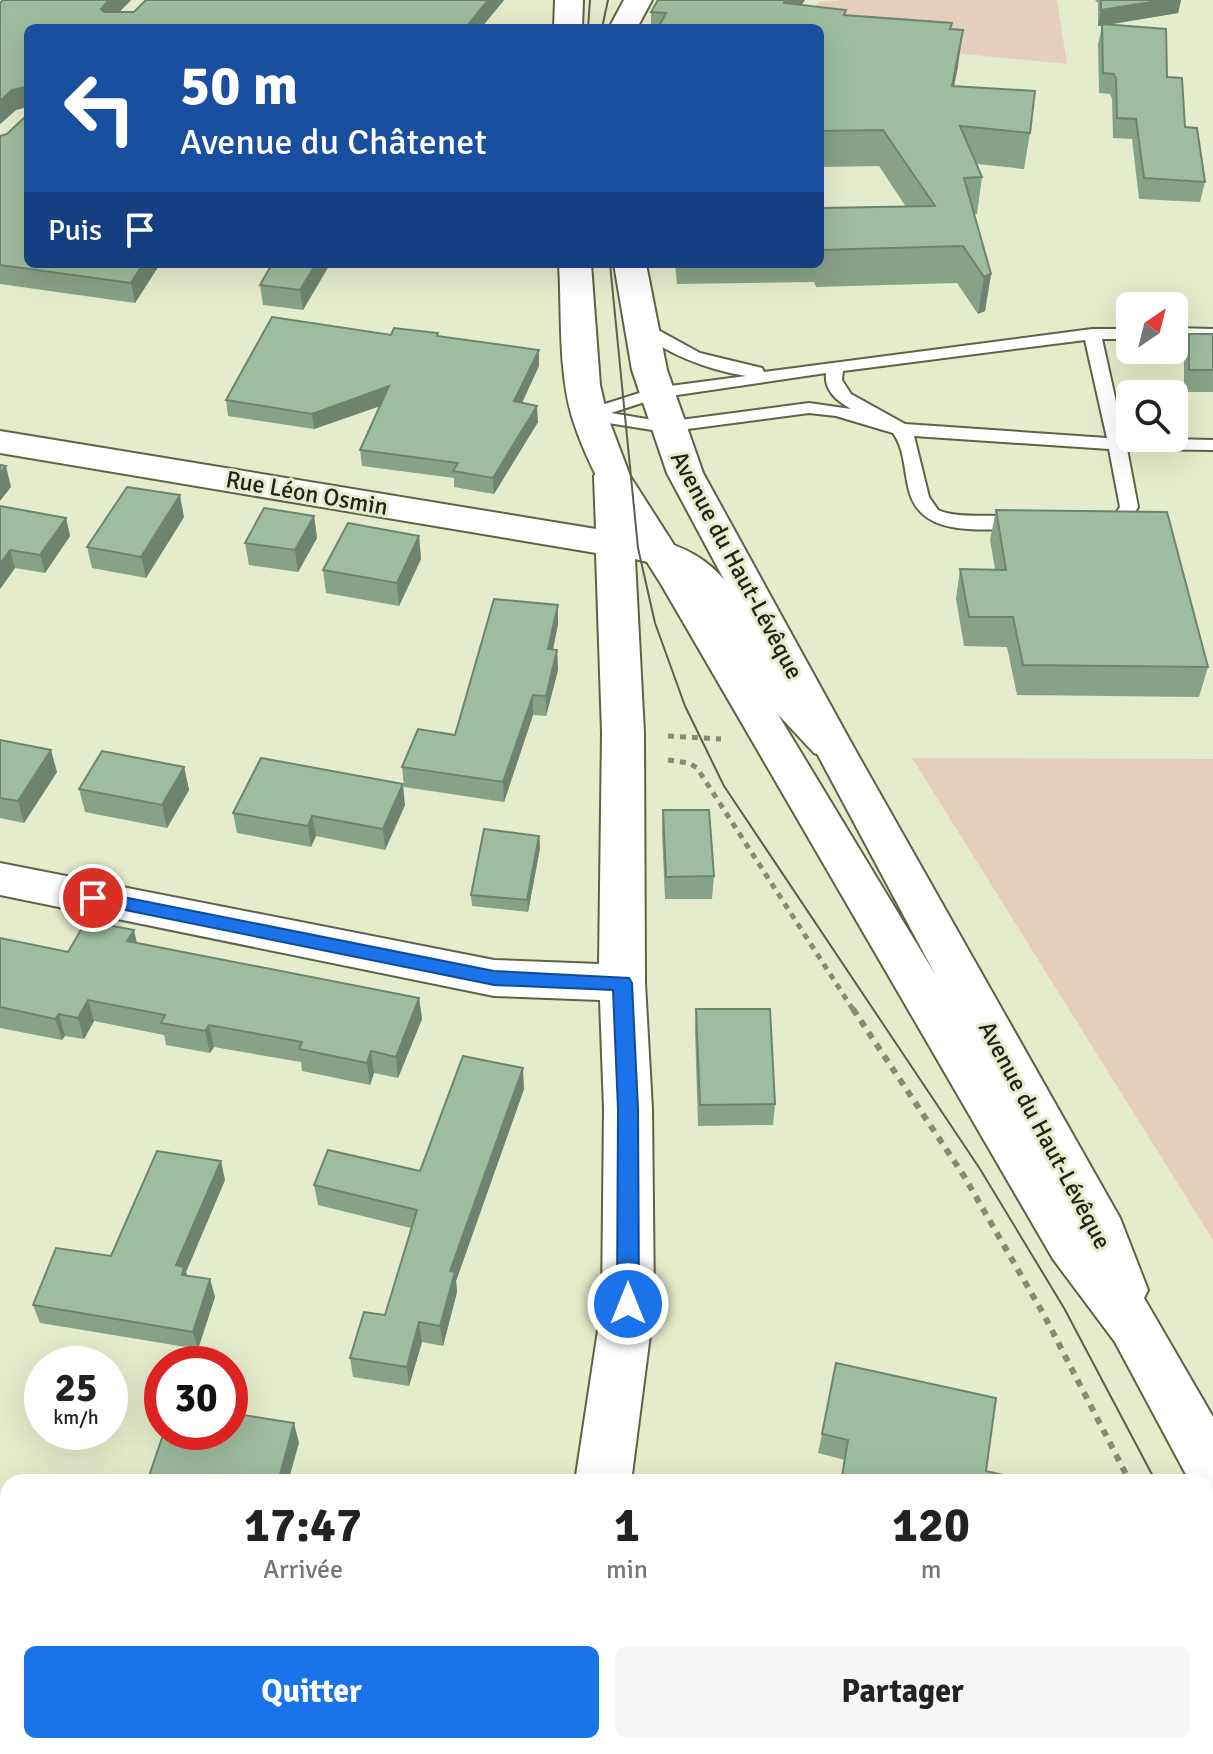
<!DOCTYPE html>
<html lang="fr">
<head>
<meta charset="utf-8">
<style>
	:root { --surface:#fff; --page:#f6f6f6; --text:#222; --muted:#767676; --accent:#1a73e8 }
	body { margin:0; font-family:Signika,sans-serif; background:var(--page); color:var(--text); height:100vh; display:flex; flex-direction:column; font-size:30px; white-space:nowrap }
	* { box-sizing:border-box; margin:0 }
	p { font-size:26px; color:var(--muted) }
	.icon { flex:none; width:44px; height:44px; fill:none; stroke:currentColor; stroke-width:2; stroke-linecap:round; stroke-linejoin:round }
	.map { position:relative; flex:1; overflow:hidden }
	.sheet { position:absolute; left:0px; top:1474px; width:1214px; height:280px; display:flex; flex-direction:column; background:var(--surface); border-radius:24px 24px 0 0; box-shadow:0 8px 32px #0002 }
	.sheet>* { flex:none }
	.banner { position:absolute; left:24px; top:24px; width:800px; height:244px; border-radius:12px; box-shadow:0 8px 32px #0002; background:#1a4fa0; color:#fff; overflow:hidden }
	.needle { width:52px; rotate:35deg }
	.fabs { position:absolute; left:1116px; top:292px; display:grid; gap:16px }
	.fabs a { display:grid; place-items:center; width:72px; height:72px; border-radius:12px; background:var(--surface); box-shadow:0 8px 32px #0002; font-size:40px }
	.speed { position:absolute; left:24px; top:1346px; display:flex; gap:16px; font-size:40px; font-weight:700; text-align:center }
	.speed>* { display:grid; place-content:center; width:104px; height:104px; border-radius:50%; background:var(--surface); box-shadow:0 8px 32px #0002; line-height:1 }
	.speed small { font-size:20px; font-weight:400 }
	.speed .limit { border:12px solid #d22; background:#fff; color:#111 }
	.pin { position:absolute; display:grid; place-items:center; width:68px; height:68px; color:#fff; margin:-34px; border:4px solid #fff; border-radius:50%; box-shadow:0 2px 8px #0007 }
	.me { position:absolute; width:88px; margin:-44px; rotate:0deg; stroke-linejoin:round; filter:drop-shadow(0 0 6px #0008) }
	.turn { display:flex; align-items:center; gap:28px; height:168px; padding:0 24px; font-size:36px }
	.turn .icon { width:104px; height:104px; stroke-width:2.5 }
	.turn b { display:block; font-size:56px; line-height:68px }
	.then { display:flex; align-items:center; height:76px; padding:0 24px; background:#0003; gap:16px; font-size:30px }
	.eta { display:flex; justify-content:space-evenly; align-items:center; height:136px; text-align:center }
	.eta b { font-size:48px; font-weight:700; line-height:56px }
	.action { display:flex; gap:16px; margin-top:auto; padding:16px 24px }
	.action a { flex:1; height:92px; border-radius:12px; background:var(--accent); color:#fff; font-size:32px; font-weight:700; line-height:92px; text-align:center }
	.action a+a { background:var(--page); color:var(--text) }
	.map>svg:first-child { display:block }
</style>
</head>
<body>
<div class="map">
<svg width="1213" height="1754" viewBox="0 0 1213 1754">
	<rect width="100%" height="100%" fill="#e5eccb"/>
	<g fill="#e5cebc">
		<polygon points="841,0 1057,0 1067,64 820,40 820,28 805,28 818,2"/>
		<polygon points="912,758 1213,759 1213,1240"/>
	</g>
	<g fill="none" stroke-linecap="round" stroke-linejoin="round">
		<defs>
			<g id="service">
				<path d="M638 319 700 353 762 368 764 372 1092 329H1130V339H1102L1124 438 1213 440V450L1127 449 1138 507 1129 522 1105 531 1096 525 1116 513 1120 507 1109 449 914 436 929 497 938 510C962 522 1019 509 1032 523L1023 529C981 528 918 540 908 486 904 468 904 448 893 433L836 416 809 413 665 432 583 419 580 415 583 411 655 388 746 376C703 369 667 353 632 328L630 324ZM1085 340 1107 438 905 424 851 394 842 380 843 371ZM826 373C824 391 837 401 851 409L809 403 665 422 611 413 657 398Z"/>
				<polygon points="1174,328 1213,329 1213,339 1174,338"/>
			</g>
			<g id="minor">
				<path d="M0 431 596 529 594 476 599 468 612 465 625 468 630 476 633 535C735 551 732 603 787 674 804 695 825 714 844 733L850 743 844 753 829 758 814 753 760 695 689 587 660 565 635 559 644 733 645 983 652 1109 654 1304 631 1482H575L602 1304 604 1109 600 1000 494 996 0 895V863L494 960 599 964 602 733 596 553 0 453Z"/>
				<polygon points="536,1746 596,1746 595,1754 535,1754"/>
			</g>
			<g id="secondary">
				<polygon points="555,0 583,0 582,28 554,28"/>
				<polygon points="624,0 652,0 637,28 609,28"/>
				<path d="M559 264H591L600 385 607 415 630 476 699 584 935 974 667 473 632 370 614 264H646L667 370 703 473 853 746 1120 1218 1148 1290 1144 1298 1213 1417V1496L1206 1493V1482H1190L1115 1342 1053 1259 661 584C627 530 591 478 572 417 558 369 562 313 559 264Z"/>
			</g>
		</defs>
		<use href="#service" stroke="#5d6346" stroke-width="4"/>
		<use href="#minor" stroke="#5d6346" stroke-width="4"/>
		<use href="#secondary" stroke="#5d6346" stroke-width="4"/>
		<g stroke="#868b74" stroke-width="5" stroke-dasharray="6 6" stroke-linecap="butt">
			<polyline points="668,736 721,739"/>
			<polyline points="668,760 689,763 697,768 854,1011"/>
		</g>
		<g stroke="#868b74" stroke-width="6" stroke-dasharray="7 7" stroke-linecap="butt">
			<polyline points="853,1009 964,1176 1044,1315 1130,1482"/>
			<polyline points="1206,1634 1213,1651"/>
		</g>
		<use href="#service" fill="#fff" fill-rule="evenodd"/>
		<use href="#minor" fill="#fff" fill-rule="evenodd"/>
		<use href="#secondary" fill="#fff" fill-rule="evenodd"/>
		<g stroke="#5b604d" stroke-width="2">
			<polyline points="588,28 590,0"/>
			<polyline points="602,28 608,0"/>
			<polyline points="610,264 638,548 655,623 685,706 724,786 980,1169 1064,1308 1156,1482"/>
			<polyline points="1206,1583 1213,1597"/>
		</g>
	</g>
	<g fill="#88a288">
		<polygon points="3,0 131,0 119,12 134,12 146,0 504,0 481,28 28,28 28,264 160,264 135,303 0,284 0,136 7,134 27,115 26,107 16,110 0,124 0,3"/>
		<polygon points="1095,0 1181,0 1178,13 1108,25 1167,77 1205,182 1200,202 1139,199 1132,139 1113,138 1112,99 1110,94 1099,93 1098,44 1102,26 1098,26 1098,3"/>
		<polygon points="802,5 846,15 951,29 958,66 954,86 1030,133 1024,169 977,164 982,177 977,214 974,214 991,274 985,311 978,314 957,283 816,287 814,282 677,284 675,264 820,264 820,208 906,207 879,166 820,167 820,28 651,28 651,12"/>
		<polygon points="330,264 303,310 263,305 260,285"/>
		<polygon points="1189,334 1213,334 1213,392 1184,392 1184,357"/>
		<polygon points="391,335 438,336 539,350 539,366 522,403 538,422 494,494 454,487 454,478 362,466 360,450 381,406 314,429 228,416 226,400"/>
		<polygon points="0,506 66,518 70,536 45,573 15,568 0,589"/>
		<polygon points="996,510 1208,667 1199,697 1017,695 1007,647 964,646 956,599 960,569 995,569 990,540"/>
		<polygon points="314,516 317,538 298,572 249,565 245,543"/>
		<polygon points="184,517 146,578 92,568 87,547"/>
		<polygon points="419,536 421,559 399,606 326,593 323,570"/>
		<polygon points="558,624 553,649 557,650 558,670 546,716 533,715 504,802 404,787 402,767 455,735"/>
		<polygon points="0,740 57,772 24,823 0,818"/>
		<polygon points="184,767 189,790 167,828 85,812 79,789"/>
		<polygon points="405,805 385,850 316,836 311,847 237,833 233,813"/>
		<polygon points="663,810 714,876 712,899 665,899 662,833"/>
		<polygon points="539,836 540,848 528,912 472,906 471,895"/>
		<polygon points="0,938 68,952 137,943 419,998 422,1019 398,1078 374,1073 370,1085 302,1071 301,1062 214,1047 210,1053 166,1045 164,1035 94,1021 84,1039 65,1036 62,1040 0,1028"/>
		<polygon points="696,1009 775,1104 773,1125 698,1126 695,1030"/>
		<polygon points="524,1089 456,1281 457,1292 443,1346 422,1342 409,1386 353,1377 350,1358 385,1315 411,1228 318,1205 314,1185 420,1171"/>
		<polygon points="225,1180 186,1272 187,1276 210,1279 215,1297 198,1349 40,1323 33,1305 111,1256"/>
		<polygon points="822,1434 986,1471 845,1460 818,1453"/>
		<polygon points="0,1642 8,1746 190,1746 188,1754 104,1754 78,1749 76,1754 0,1754"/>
	</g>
	<g fill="#6f846f">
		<polygon points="109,0 131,0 104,28 101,9"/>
		<polygon points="488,0 504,0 481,28 467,26"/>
		<polygon points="785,0 805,0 787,28 784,3"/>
		<polygon points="1164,0 1181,0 1178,13 1098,26 1101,10"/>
		<polygon points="963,30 958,66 947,122 952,86"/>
		<polygon points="26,87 28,107 16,110 0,124 0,101 12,90"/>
		<polygon points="143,264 160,264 135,303 131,283"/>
		<polygon points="316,264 330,264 303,310 300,290"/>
		<polygon points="991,274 985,311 978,314 984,277"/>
		<polygon points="539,350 539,366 515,417 514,401"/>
		<polygon points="389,386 391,402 314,429 312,414"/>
		<polygon points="537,406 538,422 494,494 493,478"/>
		<polygon points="6,466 11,487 0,501 0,473"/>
		<polygon points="180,495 184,517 146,578 141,557"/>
		<polygon points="314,516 317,538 298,572 295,550"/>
		<polygon points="66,518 70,536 45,573 40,555"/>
		<polygon points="419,536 421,559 399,606 397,583"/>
		<polygon points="10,550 15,568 0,589 0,564"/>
		<polygon points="558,605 558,624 549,669 548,649"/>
		<polygon points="557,650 558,670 546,716 546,696"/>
		<polygon points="533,695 533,715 504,802 503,782"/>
		<polygon points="51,750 57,772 24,823 18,801"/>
		<polygon points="184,767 189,790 167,828 162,805"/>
		<polygon points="403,784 405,805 385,850 383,829"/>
		<polygon points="312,816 316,836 311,847 308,826"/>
		<polygon points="539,836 540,848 528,912 527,900"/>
		<polygon points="134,930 139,952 127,941"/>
		<polygon points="419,998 422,1019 398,1078 396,1057"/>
		<polygon points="88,1000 94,1021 84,1039 78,1018"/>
		<polygon points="59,1014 65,1036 62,1040 55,1019"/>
		<polygon points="209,1025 214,1047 210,1053 205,1031"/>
		<polygon points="371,1051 374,1073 370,1085 367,1063"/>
		<polygon points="523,1068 524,1089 456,1281 457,1292 443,1346 440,1326 450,1271"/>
		<polygon points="221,1161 225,1180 186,1272 190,1285 176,1265"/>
		<polygon points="210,1279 215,1297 198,1349 193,1332"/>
		<polygon points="419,1322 422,1342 409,1386 407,1367"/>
		<polygon points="294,1423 299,1443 288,1482 278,1482"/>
		<polygon points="64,1746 76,1746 78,1749 76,1754 62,1754"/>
		<polygon points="179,1746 190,1746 188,1754 178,1754 177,1751"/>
		<polygon points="490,1746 494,1746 493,1754 488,1754"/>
	</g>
	<g fill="#9ebc9e" stroke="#6f846f" stroke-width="2">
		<polygon points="3,0 109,0 101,9 104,12 134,12 146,0 488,0 467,26 481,28 28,28 28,264 143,264 131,283 0,265 0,136 7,134 27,115 26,87 12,90 0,101 0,3"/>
		<polygon points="658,0 785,0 784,3 846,10 844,15 952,23 950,29 963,30 952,86 1035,91 1030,133 960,126 982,177 964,178 991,274 984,277 963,246 820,250 820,208 935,206 883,130 820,131 820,28 658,28 666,13 651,12"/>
		<polygon points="1101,0 1164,0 1101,10"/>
		<polygon points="1102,24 1166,29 1167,77 1182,78 1185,127 1197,128 1205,182 1144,178 1136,119 1117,118 1116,79 1114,74 1103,73"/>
		<polygon points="272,264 316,264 300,290 260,285"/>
		<polygon points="272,317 391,335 394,328 438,333 437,336 539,350 514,401 537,406 493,478 453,471 458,463 360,450 389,386 312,414 226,400"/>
		<rect x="1189" y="334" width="24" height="36"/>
		<polygon points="0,465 6,466 0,473"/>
		<polygon points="127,487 180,495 141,557 87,547"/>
		<polygon points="0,506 66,518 40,555 10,550 0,564"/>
		<polygon points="264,508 314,516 295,550 245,543"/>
		<polygon points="996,510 1167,512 1208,667 1023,665 1013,617 969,617 960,569 1006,570"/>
		<polygon points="348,523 419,536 397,583 323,570"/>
		<polygon points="494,599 558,605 548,649 557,650 546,696 533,695 503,782 402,767 418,729 455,735"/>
		<polygon points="0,740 51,750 18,801 0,798"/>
		<polygon points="102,751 184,767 162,805 79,789"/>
		<polygon points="261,758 403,784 383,829 312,816 308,826 233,813"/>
		<polygon points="663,810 709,810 714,876 666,877"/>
		<polygon points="484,829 539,836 527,900 471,895"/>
		<polygon points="86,921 134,930 127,941 419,998 396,1057 371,1051 367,1063 299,1049 302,1042 209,1025 205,1031 161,1023 165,1015 88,1000 78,1018 59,1014 55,1019 0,1007 0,938 68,952"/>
		<polygon points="696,1009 770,1009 775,1104 700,1105"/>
		<polygon points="463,1056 523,1068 450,1271 455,1272 440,1326 419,1322 407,1367 350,1358 364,1312 385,1315 417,1210 314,1185 328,1150 420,1171"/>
		<polygon points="157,1151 221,1161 176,1265 184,1267 182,1275 210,1279 193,1332 33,1305 56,1248 111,1256"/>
		<polygon points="836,1363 996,1398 986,1471 1033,1482 841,1482 848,1440 822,1434"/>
		<polygon points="230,1413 294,1423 278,1482 147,1482 164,1432 230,1432"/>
		<polygon points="0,1642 8,1644 8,1746 64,1746 62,1754 35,1754 0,1748"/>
		<polygon points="147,1746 179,1746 177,1751"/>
		<polygon points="379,1746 490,1746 488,1754 377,1754"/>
	</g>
	<polygon fill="#1a73e8" stroke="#114b97" stroke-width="2" points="93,891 494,971 629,978 632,983 638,1109 639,1304 636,1310 628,1313 621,1310 617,1304 618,1109 613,990 494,985 86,902 83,898"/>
	<g text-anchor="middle" stroke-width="6" stroke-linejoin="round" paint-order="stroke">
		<g font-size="24" fill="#212418" stroke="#e5eccb">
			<text transform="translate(307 493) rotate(10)" y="8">Rue Léon Osmin</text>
			<text transform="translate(737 565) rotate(62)" y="8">Avenue du Haut-Lévêque</text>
			<text transform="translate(1045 1135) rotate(62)" y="8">Avenue du Haut-Lévêque</text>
		</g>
	</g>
</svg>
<div class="fabs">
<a><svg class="needle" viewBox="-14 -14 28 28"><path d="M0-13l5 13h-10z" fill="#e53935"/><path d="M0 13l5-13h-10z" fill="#767676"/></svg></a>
<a><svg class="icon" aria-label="search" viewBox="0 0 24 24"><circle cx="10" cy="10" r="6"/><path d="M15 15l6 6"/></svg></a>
</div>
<div class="speed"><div>25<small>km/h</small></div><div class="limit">30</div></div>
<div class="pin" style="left:93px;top:898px;background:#d93025"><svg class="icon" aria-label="arrive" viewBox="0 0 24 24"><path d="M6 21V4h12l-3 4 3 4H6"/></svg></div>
<svg class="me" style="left:628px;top:1304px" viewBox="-20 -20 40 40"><circle r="17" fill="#1a73e8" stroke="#fff" stroke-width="3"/><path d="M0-11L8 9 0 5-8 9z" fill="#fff"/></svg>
<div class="banner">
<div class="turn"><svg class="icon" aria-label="left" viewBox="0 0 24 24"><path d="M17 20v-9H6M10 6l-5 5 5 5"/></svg><div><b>50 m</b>Avenue du Châtenet</div></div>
<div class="then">Puis<svg class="icon" aria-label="arrive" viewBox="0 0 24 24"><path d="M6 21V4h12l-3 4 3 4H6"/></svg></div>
</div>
<section class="sheet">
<div class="eta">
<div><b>17:47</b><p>Arrivée</p></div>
<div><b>1</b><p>min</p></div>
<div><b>120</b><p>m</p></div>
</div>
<div class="action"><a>Quitter</a><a>Partager</a></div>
</section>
</div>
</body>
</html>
